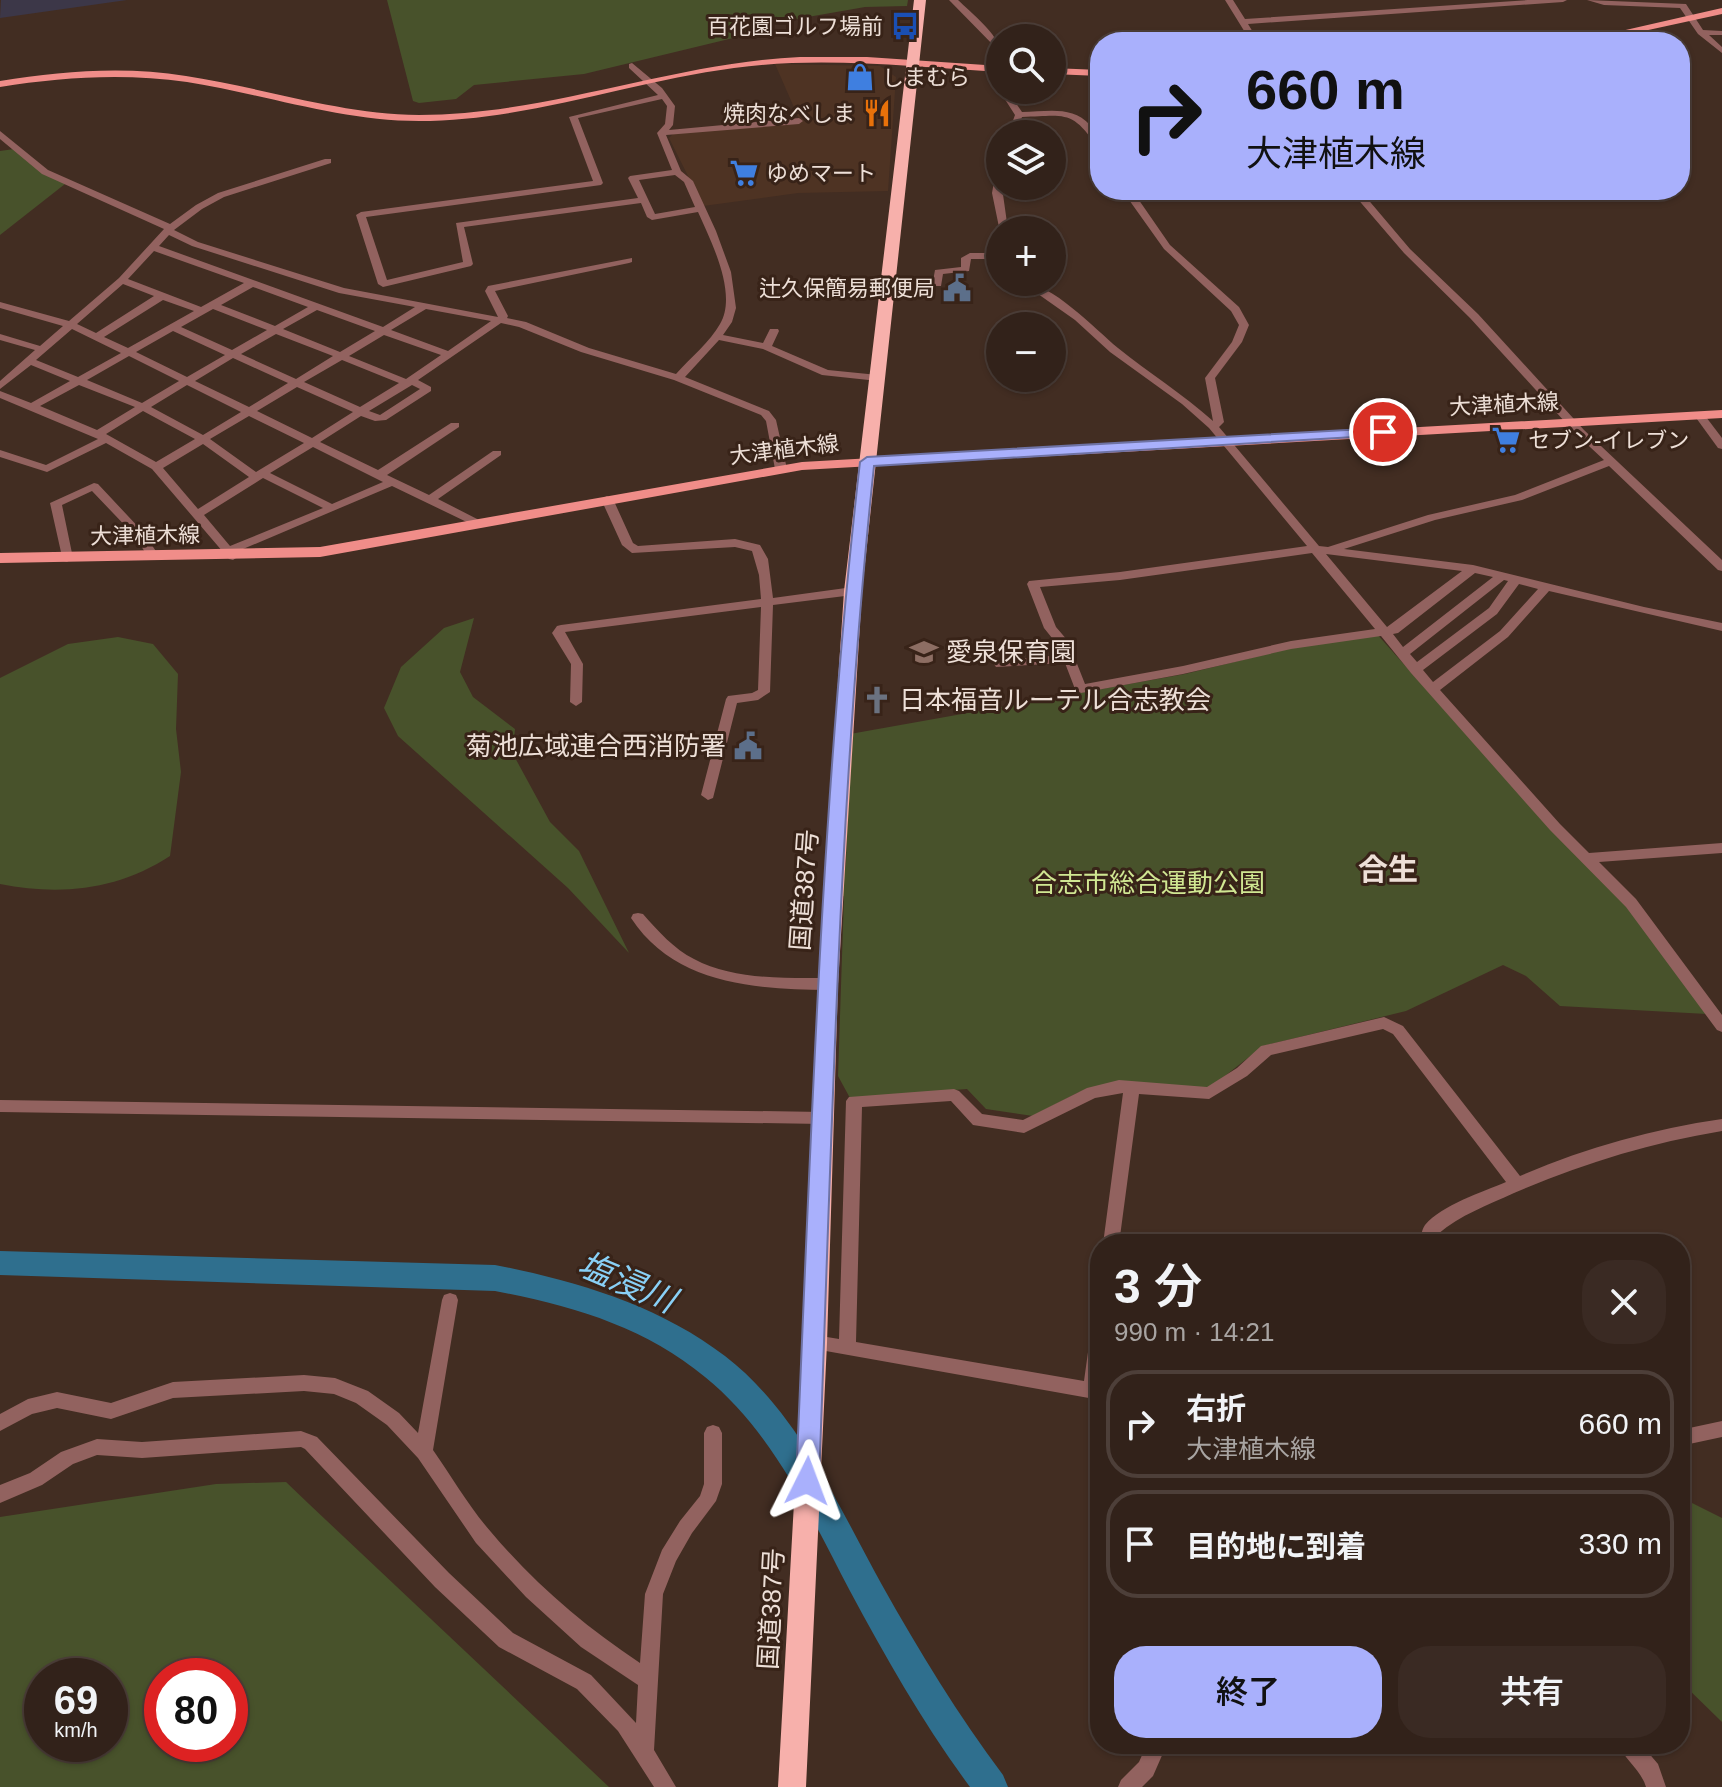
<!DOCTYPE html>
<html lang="ja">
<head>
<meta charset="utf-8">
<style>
	:root { --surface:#32221a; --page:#3a2a23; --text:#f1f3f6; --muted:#a8a4a2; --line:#4d3f39; --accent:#a9b0fc }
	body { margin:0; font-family:Helvetica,"Noto Sans JP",sans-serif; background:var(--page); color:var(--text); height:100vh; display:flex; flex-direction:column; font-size:30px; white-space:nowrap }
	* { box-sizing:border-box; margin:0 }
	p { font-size:26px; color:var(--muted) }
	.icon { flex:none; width:44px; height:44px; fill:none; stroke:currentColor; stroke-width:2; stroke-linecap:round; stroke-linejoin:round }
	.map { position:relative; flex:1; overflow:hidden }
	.drawer { position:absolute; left:1090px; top:1234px; width:600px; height:520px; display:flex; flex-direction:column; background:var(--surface); border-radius:32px; box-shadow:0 2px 6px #0004,0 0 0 2px var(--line) }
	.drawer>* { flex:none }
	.hud { position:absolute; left:1090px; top:32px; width:600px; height:168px; border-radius:32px; box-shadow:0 2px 6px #0004,0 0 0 2px var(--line); background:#a9b0fc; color:#111; overflow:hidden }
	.tools { position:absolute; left:986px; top:24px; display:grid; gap:16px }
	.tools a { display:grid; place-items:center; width:80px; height:80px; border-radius:50%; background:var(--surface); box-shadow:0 2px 6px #0004,0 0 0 2px var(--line); font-size:40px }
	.speed { position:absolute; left:24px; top:1658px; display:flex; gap:16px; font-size:40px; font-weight:700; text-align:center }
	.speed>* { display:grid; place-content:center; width:104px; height:104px; border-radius:50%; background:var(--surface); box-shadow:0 2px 6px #0004,0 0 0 2px var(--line); line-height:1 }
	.speed small { font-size:20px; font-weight:400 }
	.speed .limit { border:12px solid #d22; background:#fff; color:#111 }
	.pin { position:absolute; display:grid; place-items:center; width:68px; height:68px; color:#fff; margin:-34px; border:4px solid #fff; border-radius:50%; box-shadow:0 2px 8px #0007 }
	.me { position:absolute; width:88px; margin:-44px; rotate:3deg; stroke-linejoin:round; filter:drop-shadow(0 0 6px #0008) }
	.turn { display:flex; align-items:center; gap:28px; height:168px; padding:0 24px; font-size:36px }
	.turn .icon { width:104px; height:104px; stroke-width:2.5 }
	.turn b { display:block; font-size:56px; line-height:68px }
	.round { display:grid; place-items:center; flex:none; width:84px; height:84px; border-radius:32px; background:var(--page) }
	.summary { display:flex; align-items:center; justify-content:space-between; height:136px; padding:0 24px }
	h1 { font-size:48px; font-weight:600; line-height:60px }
	.primary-button { display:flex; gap:16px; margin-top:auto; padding:16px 24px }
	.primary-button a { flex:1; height:92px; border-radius:32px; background:var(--accent); color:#111; font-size:32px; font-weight:600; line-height:92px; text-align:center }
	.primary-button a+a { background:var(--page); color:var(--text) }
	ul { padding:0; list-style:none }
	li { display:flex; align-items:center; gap:24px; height:108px; margin:0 16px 12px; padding:0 8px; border:4px solid var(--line); border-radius:32px }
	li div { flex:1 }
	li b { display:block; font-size:30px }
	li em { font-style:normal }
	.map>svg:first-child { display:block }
</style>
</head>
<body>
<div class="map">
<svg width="1722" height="1787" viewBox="0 0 1722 1787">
	<rect width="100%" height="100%" fill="#422d22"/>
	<polygon fill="#4e3323" points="775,64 880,66 896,77 888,191 798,193 703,206 669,138 673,134 800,121"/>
	<polygon fill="#3c3748" points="1,0 127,0 0,18"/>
	<g fill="#48522b" fill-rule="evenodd">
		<polygon points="387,0 908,0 907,6 865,7 757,26 758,32 584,74 474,85 456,99 419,103 413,101"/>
		<polygon points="14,149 65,184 0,235 0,151"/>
		<polygon points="474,618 460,672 473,697 515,729 513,754 550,822 579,851 629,953 568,888 398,736 384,708 401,667 444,628"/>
		<polygon points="1376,633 1550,828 1626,906 1707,1014 1560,1006 1526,976 1503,965 1406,1011 1263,1046 1207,1090 1120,1081 1077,1093 1033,1116 986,1109 967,1089 850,1098 838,1076 844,896 841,897 846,862 850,734 1185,674 1292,648"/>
		<path d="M118 637 153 644 178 674 176 729 181 772 170 856C118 890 61 896 0 884V678L68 644Z"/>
		<path d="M286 1482 309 1504 609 1787H0V1517L216 1484ZM110 1676V1744H42V1676ZM230 1676V1744H162V1676Z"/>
		<polygon points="1688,1501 1722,1518 1722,1722 1680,1681 1680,1502"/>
	</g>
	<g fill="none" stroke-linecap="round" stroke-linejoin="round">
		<path fill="#2f6f8e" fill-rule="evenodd" d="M0 1251 495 1265C577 1281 658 1305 725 1356 799 1413 838 1506 882 1585 919 1651 958 1715 1003 1775L1008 1787H970C924 1725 886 1658 850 1591 810 1515 773 1432 705 1377 645 1327 571 1305 495 1291L0 1275Z"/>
		<g fill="#92625f" fill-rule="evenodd">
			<path d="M949 0H958C970 12 1000 35 1000 52Z"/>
			<polygon points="1225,0 1233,0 1245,19 1528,0 1567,0 1563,2 1248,24 1259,42 1251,42"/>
			<polygon points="1587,0 1686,4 1703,30 1722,31 1722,35 1709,35 1722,47 1722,53 1698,34 1680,8 1604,5"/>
			<path d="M632 63 662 88 675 106 673 125 669 130 799 118 803 121 799 124 666 135 681 171 693 181 716 231 731 272 736 308 732 322 723 335 763 343 770 329H778L779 331 772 346 828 370 878 375 883 378 878 381 822 375 763 349 719 340 685 377 769 411 776 420 787 469 785 471H777L775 469 766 421 761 415 674 380 581 352 519 327 501 323 418 380 431 387V391L386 420 375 421 361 416 320 442 378 470 451 423H459V427L387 475 429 495 493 451H501V455L438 499 481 521V525H473L392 486 236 552 239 556 233 560 229 559 152 469 106 443 47 472 0 457V450L46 465 98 439 0 398V391L31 403 70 381 31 365 0 389V381L35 350 0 340V334L40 346 63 326 0 308V302L69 321 119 278 164 229 42 174 0 139V131L48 170 170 224 196 205 218 193 325 159H331V163L224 197 202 209 174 230 198 242 344 288 498 317 485 291 488 286 632 258V262L629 263 495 291 508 316 507 318 526 322 589 348 676 374C691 357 710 342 720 324 738 294 711 241 698 212L652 220 647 217 641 203 464 227 473 264 471 266 383 287 378 284 356 215 361 212 593 181 569 117 658 95 629 68V64ZM662 99 667 106 665 124 657 133 672 170 630 176 628 178 638 198 456 223 463 262 387 280 366 217 601 185 603 183 578 118ZM675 175 684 182 695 207 655 214 639 180ZM169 235 192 246 339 293 415 307 383 327 159 246ZM154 251 244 283 201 307 128 279ZM123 284 154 296 96 333 77 324ZM253 287 308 307 275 326 221 305ZM163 300 194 311 128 348 104 337ZM213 309 267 330 232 350 181 327ZM426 309 491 321 448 351 391 330ZM317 310 375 331 340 352 283 329ZM72 329 121 353 78 377 36 360ZM173 331 225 355 187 377 136 352ZM276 334 333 356 296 379 241 354ZM384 335 441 355 406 379 349 356ZM129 356 179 381 142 403 87 380ZM233 358 288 383 249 407 195 381ZM342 360 399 383 360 407 304 382ZM79 385 135 407 97 430 40 406ZM187 385 241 412 203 435 151 407ZM412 385 420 389 380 415 369 411ZM297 387 353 412 312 438 257 411ZM143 411 195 439 156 462 106 434ZM249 416 304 443 256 472 210 439ZM203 444 249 477 198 509 163 468ZM313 447 383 482 332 504 270 473ZM263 478 323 508 230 546 204 515Z"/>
			<path d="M1000 88V90H1007L1022 112C1046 112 1072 105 1090 125 1097 132 1100 138 1100 148L1097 147C1072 109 1064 116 1022 117L1016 134H1008L1015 115 999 90Z"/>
			<polygon points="1000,173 1008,230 1000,230 1000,232 992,193 995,176"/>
			<path d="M1122 190H1132L1170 245 1239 307 1249 325 1242 342 1215 378 1224 422 1219 427 1319 546 1328 547 1428 515 1515 495 1604 460 1576 434 1470 318 1404 253 1350 190H1360L1410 249 1478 314 1584 430 1722 560V571L1718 570 1609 466 1522 500 1435 520 1344 549 1473 565 1644 607 1722 623V631L1549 591 1508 637 1440 690 1560 824 1589 853 1722 843V853L1599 862 1636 899 1722 1015V1032L1717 1030 1626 907 1550 830 1411 673 1381 636 1291 649 1183 674 1081 693 1075 689 1065 663 996 667 994 664 996 661 1000 660 1062 655 1056 643 1044 628 1027 584 1029 581 1120 572 1307 546 1209 428 1182 404 1110 352 1075 320 1021 282C1051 282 1095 329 1118 348 1149 373 1183 394 1213 421L1205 378 1232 342 1239 325 1231 311 1164 249ZM1312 553 1375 629 1291 641 1183 666 1085 684 1068 641 1056 627 1040 587 1120 580ZM1326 554 1462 571 1387 627ZM1475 573 1493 577 1403 647 1393 634 1398 633ZM1504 580 1508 581 1489 608 1417 662 1410 654ZM1519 584 1538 589 1500 631 1433 682 1423 670 1497 614Z"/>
			<polygon points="1000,253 1000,259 971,259 969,271 943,274 941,286 888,286 883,283 888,280 933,281 935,270 961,267 961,258 970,253"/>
			<polygon points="1699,412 1703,413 1722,438 1722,449 1718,448 1694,415"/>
			<polygon points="94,483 98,484 142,531 160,557 158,560 150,560 134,535 92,491 62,505 73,558 67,562 63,561 50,503"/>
			<polygon points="607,496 613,499 633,543 638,546 735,539 760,545 768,559 773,598 853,587 859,591 853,595 773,605 770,692 758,700 737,703 713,798 708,800 701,795 726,699 728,696 752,693 758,690 761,607 565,632 583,664 582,702 576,706 570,702 571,664 552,633 557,626 561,625 761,599 759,575 752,551 735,547 632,553 622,545 601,499"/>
			<path d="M638 913 643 914C658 931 674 949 694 959 733 980 785 978 828 978L833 980 835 984 833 988 828 990C755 989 675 985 631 918L633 914Z"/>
			<path d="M1384 1017 1403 1026 1520 1176C1585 1148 1652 1129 1722 1119V1131C1649 1143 1582 1164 1514 1193 1488 1205 1460 1215 1438 1234L1437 1244H1421C1421 1237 1421 1231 1425 1225 1442 1205 1482 1192 1506 1182L1393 1034 1383 1029 1271 1055 1247 1076 1209 1099 1139 1094 1119 1244H1103L1123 1093 1095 1098 1024 1133 973 1125 951 1101 862 1107 856 1342 1084 1381 1092 1323 1094 1318 1100 1315V1400L809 1348 806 1343 809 1338 815 1335 839 1339 846 1101 849 1097 954 1089 959 1091 982 1114 1023 1120 1087 1088 1119 1080 1207 1087 1237 1068 1261 1046Z"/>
			<polygon points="0,1100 823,1112 828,1113 831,1118 828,1123 823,1124 0,1112"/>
			<path d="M450 1293 456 1295 458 1300 433 1450C452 1477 469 1507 491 1532 534 1583 584 1626 640 1663L645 1594 662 1550 680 1521 700 1496 704 1484V1433L707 1427 713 1425 719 1427 722 1433V1484L716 1501 692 1533 676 1561 663 1594 654 1750 676 1787H654L618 1731 577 1689 499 1647 435 1587 305 1449 301 1447 142 1458 97 1455 73 1464 42 1485 0 1503V1485L30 1473 61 1452 97 1439 142 1442 301 1431 317 1437 449 1573 513 1633 591 1675 636 1723 638 1685 581 1647 526 1597 476 1543 418 1458 387 1425 356 1403 334 1394 304 1391 173 1398 111 1419 57 1408 32 1414 0 1431V1414L28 1399 57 1392 111 1403 173 1382 304 1375 335 1378 368 1391 399 1413 418 1433 442 1300 444 1295Z"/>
			<polygon points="1722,1421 1722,1437 1680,1446 1680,1430"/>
			<polygon points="1147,1744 1167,1744 1153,1776 1142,1787 1118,1787 1121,1780 1139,1762"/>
			<path d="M1618 1744H1641L1658 1764 1666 1787H1646C1641 1770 1625 1760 1618 1744Z"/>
		</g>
		<g fill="#f08d89" fill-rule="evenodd">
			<polygon points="1722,8 1722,14 1593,42 1573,42"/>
			<path d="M800 57H867L1000 66V72C912 67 822 56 734 68 629 82 526 121 419 121 340 121 264 94 187 82 124 73 62 77 0 87V81C62 71 124 66 186 76 264 88 339 114 419 115 548 115 671 63 800 57Z"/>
			<polygon points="1052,68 1100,70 1100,76 1052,74"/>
			<polygon points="1722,410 1722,418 802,470 320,557 0,563 0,553 320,547 802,462"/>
		</g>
		<polygon fill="#f7b0ab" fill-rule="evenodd" points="914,0 926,0 862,591 838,984 827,1343 806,1787 778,1787 803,1343 818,984 844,591"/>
	</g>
	<path fill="#a9b0fc" stroke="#6e72a4" stroke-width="2" d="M1383 428 1388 429V435L874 466C838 803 832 1142 819 1481L816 1489 807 1492 799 1489 796 1481C811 1141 821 800 860 462L867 457Z"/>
	<defs>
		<symbol id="bus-bare" viewBox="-9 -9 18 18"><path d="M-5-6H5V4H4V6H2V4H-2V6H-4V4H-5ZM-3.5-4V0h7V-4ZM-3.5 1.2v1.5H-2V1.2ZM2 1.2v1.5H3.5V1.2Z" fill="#1a4fb4" stroke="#382318" stroke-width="2.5" paint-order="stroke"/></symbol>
		<symbol id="shop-bare" viewBox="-9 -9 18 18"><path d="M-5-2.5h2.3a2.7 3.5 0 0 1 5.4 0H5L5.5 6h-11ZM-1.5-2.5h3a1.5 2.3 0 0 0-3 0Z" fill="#3f7fe0" stroke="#382318" stroke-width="2.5" paint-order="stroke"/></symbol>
		<symbol id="restaurant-bare" viewBox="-9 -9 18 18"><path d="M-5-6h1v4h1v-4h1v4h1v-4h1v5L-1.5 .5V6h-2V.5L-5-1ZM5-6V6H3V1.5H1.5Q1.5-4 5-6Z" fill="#e8710a" stroke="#382318" stroke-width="2.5" paint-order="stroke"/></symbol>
		<symbol id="supermarket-bare" viewBox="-9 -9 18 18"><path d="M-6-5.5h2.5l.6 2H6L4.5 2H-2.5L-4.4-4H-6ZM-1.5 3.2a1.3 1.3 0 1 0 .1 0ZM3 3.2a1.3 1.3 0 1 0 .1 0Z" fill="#3f7fe0" stroke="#382318" stroke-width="2.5" paint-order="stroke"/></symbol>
		<symbol id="civic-bare" viewBox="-9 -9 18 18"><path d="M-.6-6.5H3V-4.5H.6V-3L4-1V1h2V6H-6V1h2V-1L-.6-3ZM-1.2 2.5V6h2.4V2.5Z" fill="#5c6f8a" stroke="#382318" stroke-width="2.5" paint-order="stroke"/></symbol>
		<symbol id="school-bare" viewBox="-9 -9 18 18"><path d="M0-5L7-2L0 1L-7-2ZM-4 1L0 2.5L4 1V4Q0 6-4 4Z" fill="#8d6e63" stroke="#382318" stroke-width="2.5" paint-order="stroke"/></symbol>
		<symbol id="church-bare" viewBox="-9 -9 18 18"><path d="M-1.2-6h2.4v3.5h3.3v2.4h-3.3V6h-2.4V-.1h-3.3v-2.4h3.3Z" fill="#6b7280" stroke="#382318" stroke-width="2.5" paint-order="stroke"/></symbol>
	</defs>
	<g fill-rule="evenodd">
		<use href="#bus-bare" x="885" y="6" width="40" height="40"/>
		<use href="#shop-bare" x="840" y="57" width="40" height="40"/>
		<use href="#restaurant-bare" x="857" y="93" width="40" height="40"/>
		<use href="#supermarket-bare" x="724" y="153" width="40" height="40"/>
		<use href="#civic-bare" x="937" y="268" width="40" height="40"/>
		<use href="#supermarket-bare" x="1486" y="420" width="40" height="40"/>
		<use href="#school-bare" x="904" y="632" width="40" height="40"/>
		<use href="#church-bare" x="857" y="680" width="40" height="40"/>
		<use href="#civic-bare" x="728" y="726" width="40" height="40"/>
	</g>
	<g text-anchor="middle" stroke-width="6" stroke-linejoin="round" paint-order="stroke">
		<g font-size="22" fill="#eddfd7" stroke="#382318" text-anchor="end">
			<text x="883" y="34">百花園ゴルフ場前</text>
			<text x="882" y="85" text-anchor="start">しまむら</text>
			<text x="855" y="121">焼肉なべしま</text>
			<text x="766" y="181" text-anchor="start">ゆめマート</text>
			<text x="935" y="296">辻久保簡易郵便局</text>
			<text x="1528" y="448" text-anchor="start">セブン-イレブン</text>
		</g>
		<g font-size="22" fill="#eddfd7" stroke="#382318">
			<text transform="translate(1504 404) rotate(-3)" y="8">大津植木線</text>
			<text transform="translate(784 449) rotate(-7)" y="8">大津植木線</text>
			<text transform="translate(145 535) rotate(-1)" y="8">大津植木線</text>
		</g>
		<g font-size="26" fill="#eddfd7" stroke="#382318" text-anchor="start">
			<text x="946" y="661">愛泉保育園</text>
			<text x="899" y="709">日本福音ルーテル合志教会</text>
			<text x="726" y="755" text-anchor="end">菊池広域連合西消防署</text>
		</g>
		<g font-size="26" fill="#d0e792" stroke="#382318">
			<text x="1148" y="892">合志市総合運動公園</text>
		</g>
		<g font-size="26" fill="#eddfd7" stroke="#382318">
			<text transform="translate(804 890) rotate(-86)" y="9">国道387号</text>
			<text transform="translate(771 1609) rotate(-87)" y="9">国道387号</text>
		</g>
		<g font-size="30" font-weight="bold" fill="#eddfd7" stroke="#382318">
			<text x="1388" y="880">合生</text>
		</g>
		<g font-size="34" font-style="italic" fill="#89d0f6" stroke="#382318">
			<text transform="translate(627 1282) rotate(23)" y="12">塩浸川</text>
		</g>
	</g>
</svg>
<div class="tools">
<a><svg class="icon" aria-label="search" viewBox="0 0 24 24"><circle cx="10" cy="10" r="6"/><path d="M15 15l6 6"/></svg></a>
<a><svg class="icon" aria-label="layers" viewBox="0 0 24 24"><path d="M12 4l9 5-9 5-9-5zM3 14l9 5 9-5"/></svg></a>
<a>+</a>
<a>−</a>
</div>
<div class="speed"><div>69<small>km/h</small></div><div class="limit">80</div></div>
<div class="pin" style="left:1383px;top:432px;background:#d93025"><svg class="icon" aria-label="arrive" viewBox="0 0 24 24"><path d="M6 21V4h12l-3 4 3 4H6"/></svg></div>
<svg class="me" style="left:807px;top:1481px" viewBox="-20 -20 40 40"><path d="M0-17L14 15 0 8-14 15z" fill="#a9b0fc" stroke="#fff" stroke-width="4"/></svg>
<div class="hud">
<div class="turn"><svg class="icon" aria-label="right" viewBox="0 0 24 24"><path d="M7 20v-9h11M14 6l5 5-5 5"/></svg><div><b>660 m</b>大津植木線</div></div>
</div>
<section class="drawer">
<div class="summary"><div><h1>3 分</h1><p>990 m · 14:21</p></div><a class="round"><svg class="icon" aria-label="close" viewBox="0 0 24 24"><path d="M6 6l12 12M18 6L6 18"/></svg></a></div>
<ul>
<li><svg class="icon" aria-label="right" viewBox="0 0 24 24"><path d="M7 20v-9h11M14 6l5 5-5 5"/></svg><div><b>右折</b><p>大津植木線</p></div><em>660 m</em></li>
<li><svg class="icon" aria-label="arrive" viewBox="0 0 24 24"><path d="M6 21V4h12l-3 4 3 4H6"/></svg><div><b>目的地に到着</b></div><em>330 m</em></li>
</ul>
<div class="primary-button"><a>終了</a><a>共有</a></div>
</section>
</div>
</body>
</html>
